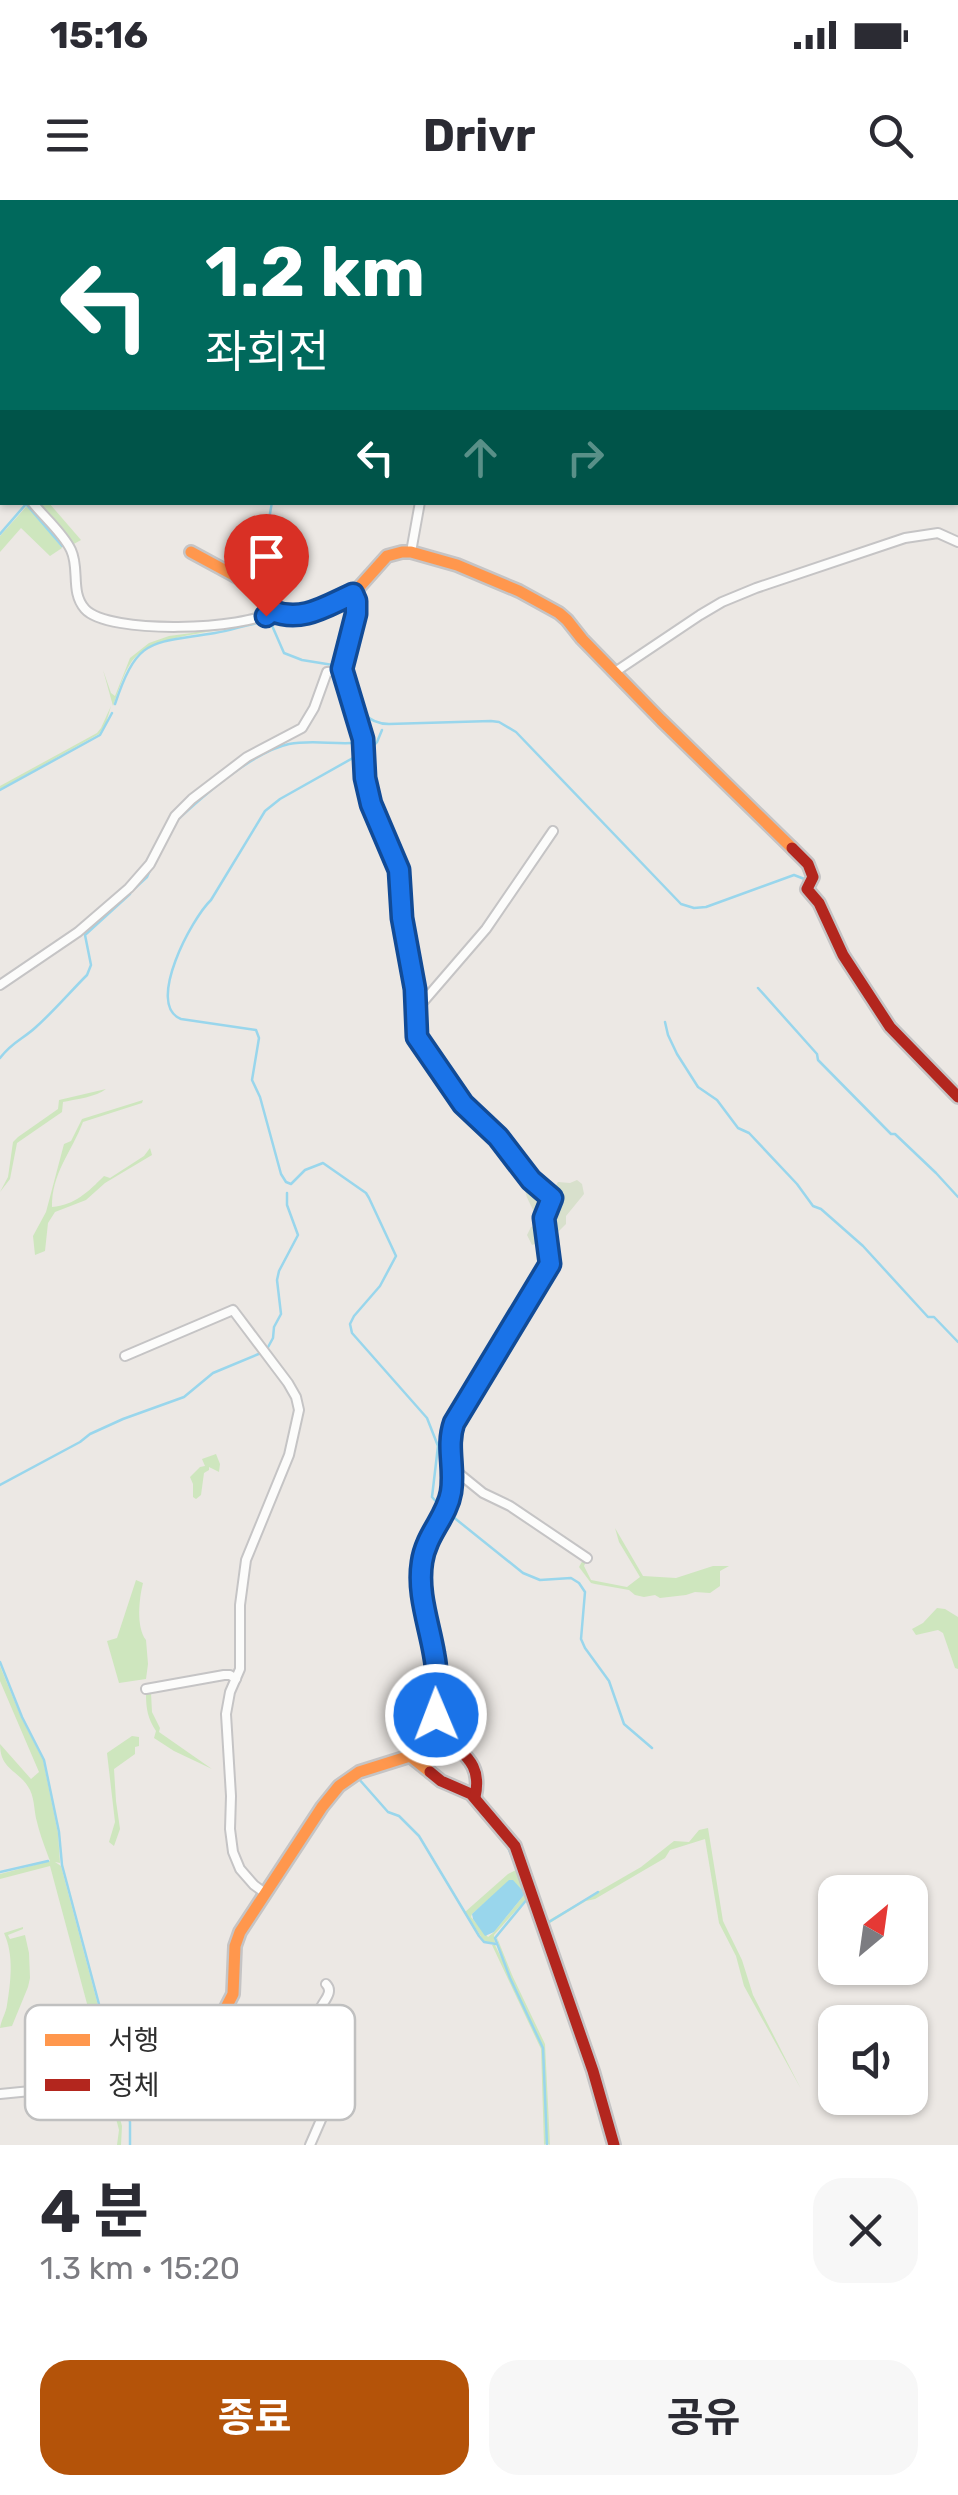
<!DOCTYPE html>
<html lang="ko">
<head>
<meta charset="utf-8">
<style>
	:root { --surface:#fff; --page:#f7f7f7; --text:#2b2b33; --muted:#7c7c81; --accent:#b45309 }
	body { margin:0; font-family:Rubik,"Noto Sans KR",sans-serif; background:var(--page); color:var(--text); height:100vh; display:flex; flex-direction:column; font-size:38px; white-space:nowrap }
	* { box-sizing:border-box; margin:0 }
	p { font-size:32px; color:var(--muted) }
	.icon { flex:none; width:55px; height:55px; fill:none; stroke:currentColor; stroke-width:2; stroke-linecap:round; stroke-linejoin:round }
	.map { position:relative; height:1945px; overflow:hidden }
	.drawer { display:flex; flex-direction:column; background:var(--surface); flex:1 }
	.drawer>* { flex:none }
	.top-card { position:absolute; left:0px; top:0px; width:960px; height:305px; box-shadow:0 2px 8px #0004; background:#00695c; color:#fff; overflow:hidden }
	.needle { width:65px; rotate:29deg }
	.controls { position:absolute; left:818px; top:1675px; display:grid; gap:20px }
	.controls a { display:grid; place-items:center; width:110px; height:110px; border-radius:20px; background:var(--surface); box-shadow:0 2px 8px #0004; font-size:50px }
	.pin { position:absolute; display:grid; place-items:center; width:85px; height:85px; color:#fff; margin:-102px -42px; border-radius:50% 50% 50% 0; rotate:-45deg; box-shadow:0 0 10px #0007 }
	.pin .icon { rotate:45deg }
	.me { position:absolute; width:110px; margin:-55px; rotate:359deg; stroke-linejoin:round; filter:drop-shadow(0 0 8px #0008) }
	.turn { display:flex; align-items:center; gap:35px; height:210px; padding:0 40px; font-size:45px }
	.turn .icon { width:130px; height:130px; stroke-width:2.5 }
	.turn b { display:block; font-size:70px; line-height:85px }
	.lanes { display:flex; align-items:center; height:95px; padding:0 40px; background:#0003; justify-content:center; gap:50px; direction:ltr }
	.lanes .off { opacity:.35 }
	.round { display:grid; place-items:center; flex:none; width:105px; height:105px; border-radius:30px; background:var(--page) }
	.head { display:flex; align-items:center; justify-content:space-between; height:170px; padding:0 40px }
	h1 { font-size:60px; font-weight:700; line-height:75px }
	.primary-button { display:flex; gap:20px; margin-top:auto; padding:20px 40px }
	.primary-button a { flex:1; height:115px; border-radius:30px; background:var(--accent); color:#fff; font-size:40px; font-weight:700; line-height:115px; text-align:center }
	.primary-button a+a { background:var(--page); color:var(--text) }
	.status { display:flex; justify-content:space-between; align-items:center; height:70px; padding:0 50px; background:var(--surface); direction:ltr }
	.status svg { height:28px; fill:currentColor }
	header { display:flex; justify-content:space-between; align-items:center; height:130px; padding:0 40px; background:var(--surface); font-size:45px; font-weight:700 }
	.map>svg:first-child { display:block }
</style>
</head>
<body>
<div class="status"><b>15:16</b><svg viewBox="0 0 49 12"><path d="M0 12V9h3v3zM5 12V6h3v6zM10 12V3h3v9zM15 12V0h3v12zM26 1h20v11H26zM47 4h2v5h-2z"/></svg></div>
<header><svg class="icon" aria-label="menu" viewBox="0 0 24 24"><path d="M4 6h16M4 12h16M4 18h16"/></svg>Drivr<svg class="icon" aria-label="search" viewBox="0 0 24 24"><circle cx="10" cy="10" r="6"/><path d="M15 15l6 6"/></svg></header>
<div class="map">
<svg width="958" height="1945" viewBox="0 0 958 1945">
	<rect width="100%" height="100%" fill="#ece8e4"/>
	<g fill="#cee6be" fill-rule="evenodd">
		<polygon points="35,303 49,303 81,340 72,345"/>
		<polygon points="26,307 32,310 62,348 50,356 21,328 0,352 0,336"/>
		<path d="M267 419C233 434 156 430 132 461 123 474 119 490 113 506L103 470 111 493 115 496 130 458 149 443 169 436 192 433 242 421Z"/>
		<polygon points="111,506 106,523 99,534 0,589 0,586 97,533 101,528"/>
		<path d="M106 889C96 897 77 899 63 902L62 912 17 943 10 979 0 992 8 977 13 942 18 937 58 909 59 900Z"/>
		<path d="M143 900 142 903 83 922C72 951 51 974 52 1007 75 1005 88 992 104 976L110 978 144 956 150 948 152 955 105 983 86 1000 55 1012 48 1023 45 1051 35 1055 33 1036 46 1012 64 944 71 941 82 919Z"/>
		<polygon points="216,1254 220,1264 219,1272 209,1267 209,1270 204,1273 201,1295 196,1299 193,1297 193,1284 190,1277 200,1267 205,1266 202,1259"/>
		<polygon points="615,1328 643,1376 676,1378 713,1366 729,1366 720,1371 720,1386 710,1393 695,1392 686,1395 660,1398 655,1395 644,1397 635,1395 629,1390 595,1384 591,1383 579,1367 584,1358 587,1359 584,1366 591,1380 627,1387 640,1377 619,1342"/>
		<path d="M136 1380 143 1383C139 1399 136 1427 146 1440L148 1464 146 1479 119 1483 107 1441 117 1438Z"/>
		<polygon points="937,1408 945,1409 958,1417 958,1469 955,1468 943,1433 938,1430 916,1435 912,1429 923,1423"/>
		<path d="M0 1466 21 1517 43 1560 58 1633 60 1663 55 1662 61 1666 116 1873 92 1879 102 1873 104 1867 50 1666 0 1679V1674L50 1661C46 1650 40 1635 37 1622 34 1612 35 1601 30 1590 20 1570 0 1571 0 1544L31 1579 39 1572 0 1481Z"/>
		<path d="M151 1493 152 1512 160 1528 159 1532 212 1569 174 1551 154 1538 156 1531C148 1519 146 1509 146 1494Z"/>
		<polygon points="132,1536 139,1537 139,1546 135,1547 135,1554 114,1569 116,1601 120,1629 114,1646 109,1642 115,1622 107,1553"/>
		<path d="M708 1628 723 1721 742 1760 753 1795 801 1889 744 1786 736 1756 719 1723 705 1639 670 1650 665 1658 641 1672 595 1699 586 1701 545 1726 598 1895 528 1697 494 1735 495 1743 484 1741 465 1712 508 1674 516 1670 526 1689 507 1642 513 1647 544 1723 641 1667 674 1641 689 1642 699 1630ZM524 1695 494 1732 488 1737 471 1717 472 1714 487 1701Z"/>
		<path d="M23 1727V1729L8 1735 10 1739 25 1735 29 1753 30 1778 28 1787 12 1826 0 1828C1 1820 6 1813 7 1805 11 1781 14 1755 4 1733Z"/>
		<polygon points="496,1735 512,1775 545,1844 550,1945 547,1943 544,1945 541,1849 492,1745 495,1745 504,1763"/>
		<polygon points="110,1882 122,1926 121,1945 117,1945 119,1930 111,1899 94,1891 89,1885"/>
	</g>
	<g fill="#d8e0cc">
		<path d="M577 980 582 984 584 994 566 1016V1024L550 1040C545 1019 546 1000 558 982L570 983Z"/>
		<path d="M536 986 549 995 547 1040 532 1045 527 1035 531 1027 537 1025C536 1008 525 1001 525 987Z"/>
	</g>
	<polygon fill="#99d6ec" points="509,1680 513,1680 522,1690 524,1695 494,1732 485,1736 473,1719 472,1714"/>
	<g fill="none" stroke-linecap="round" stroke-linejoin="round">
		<g stroke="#99d6ec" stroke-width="2.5">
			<polyline points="49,0 52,2"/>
			<polyline points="166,0 167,2"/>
			<polyline points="853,0 858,2"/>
			<polyline points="132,2 133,0"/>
			<polyline points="207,2 207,0"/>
			<polyline points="0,334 26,304 62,346"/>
			<polyline points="258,383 272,302"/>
			<polyline points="258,396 265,412"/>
			<path d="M350 475C360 499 357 523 389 524L491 521 499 522 516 532 681 704 694 708 706 707 794 675 807 680"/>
			<path d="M115 504C138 436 150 444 215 433 233 430 251 423 270 421L284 453 302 460 339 466"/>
			<polyline points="370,549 377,542 382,530"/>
			<path d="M360 554 280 599 265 611 211 700C192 718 145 805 181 819L256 830 259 838 252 880 260 897 281 974 286 982 291 984 305 970 323 963 366 993 369 998 396 1056 380 1086 354 1116 350 1124 352 1133 427 1218 438 1246 432 1297 440 1306"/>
			<polyline points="0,590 100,535 112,513"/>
			<path d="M174 623C202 597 252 552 289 544 310 540 331 544 352 543"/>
			<polyline points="134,689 147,677 152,666"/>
			<polyline points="758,788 817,854 818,860 891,934 895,934 936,973 958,997"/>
			<polyline points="665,822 668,835 677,854 698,887 717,900 738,928 749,933 797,984 813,1006 821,1009 863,1046 928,1117 934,1117 958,1142"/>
			<path d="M0 858C13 841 22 840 36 827 54 811 70 792 87 775L91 765 85 735 130 694"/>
			<polyline points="267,1149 273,1138 274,1127 281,1114 277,1080 279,1071 298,1035 287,1005 287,993"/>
			<polyline points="0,1285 80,1242 90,1234 123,1219 184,1197 213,1173 261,1153"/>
			<polyline points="447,1312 523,1373 540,1380 571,1378 579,1383 585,1392 581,1439 585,1448 609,1481 624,1524 652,1548"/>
			<polyline points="0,1462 22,1517 44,1560 59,1632 62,1665 117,1872"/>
			<polyline points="358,1578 388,1612 399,1616 419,1636 479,1736 484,1742 496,1744"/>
			<polyline points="506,1643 517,1668"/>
			<polyline points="0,1672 48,1661"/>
			<polyline points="528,1698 495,1738 510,1778 543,1848 547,1945"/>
			<polyline points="544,1725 598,1692"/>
			<polyline points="119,1880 130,1922 130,1945"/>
		</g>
		<defs>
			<g id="street">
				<polyline points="426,0 428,2"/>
				<polyline points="726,2 727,0"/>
				<polyline points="0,275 2,277"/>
				<path d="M32 302C44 317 63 333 71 350 80 369 70 392 85 409 108 435 248 430 272 411"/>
				<polyline points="411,352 420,302"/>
				<polyline points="615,472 700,415 722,402 756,388 905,338 938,333 958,342"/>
				<path d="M0 785 78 732 129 688 150 664 175 616 192 599 247 557 302 528 314 508 327 472 339 471 344 464C349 443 361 415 353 394"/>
				<polyline points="417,809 486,729 553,631"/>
				<polyline points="125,1156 233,1110 288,1183 296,1197 299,1210 289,1255 246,1360 240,1405 240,1469 230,1492 226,1514 231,1596 230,1629 233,1652 240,1669 254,1685 265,1693"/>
				<polyline points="451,1267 483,1293 510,1306 587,1358"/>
				<polyline points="146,1489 224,1475 230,1475 236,1479"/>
				<polyline points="0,1894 41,1890 129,1874 212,1863 232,1862 284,1867 329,1865 349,1852"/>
				<path d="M310 1945 348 1858C348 1838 331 1825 320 1809 324 1800 334 1792 326 1784"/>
			</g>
			<g id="slow">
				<polyline points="191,352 252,385 263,394 272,411 285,415 303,416 353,394 387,356 402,352 411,352 457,365 519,391 559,413 567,420 582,439 661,520 792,648"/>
				<polyline points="342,469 363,539 365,578 371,604 399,670 404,731 415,789 417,837 463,904 499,937 531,980 541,988"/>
				<polyline points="206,1864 216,1827 233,1794 235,1746 240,1732 322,1607 339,1586 359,1572 410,1556 430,1572"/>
			</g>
			<g id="jam">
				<polyline points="792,648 808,664 813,677 807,689 819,703 843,755 890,827 958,897"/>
				<polyline points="430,1572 441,1581 471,1594 515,1646 593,1871 614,1945"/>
				<path d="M475 1597C486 1549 440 1551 436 1511 434 1492 437 1474 435 1456 430 1426 417 1395 422 1364 426 1338 446 1319 451 1293 455 1269 449 1246 454 1223L549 1064 544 1018 552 998 541 988"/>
			</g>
		</defs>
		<use href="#street" stroke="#c5c4c5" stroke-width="12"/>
		<use href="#slow" stroke="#c5c4c5" stroke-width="16"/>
		<use href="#jam" stroke="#c5c4c5" stroke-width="16"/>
		<use href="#street" stroke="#fcfcfb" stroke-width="8"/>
		<use href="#slow" stroke="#ff974d" stroke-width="11"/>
		<use href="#jam" stroke="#b3261e" stroke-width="11"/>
	</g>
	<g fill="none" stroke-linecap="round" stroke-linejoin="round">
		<defs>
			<path id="route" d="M266 416 272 411C302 423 326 406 353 394L356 401V414L342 469 363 539 365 578 371 604 399 670 402 718 415 789 417 837 463 904 498 937 531 980 552 998 544 1018 550 1064 454 1223C446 1246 455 1268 451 1292 447 1317 426 1334 422 1362 417 1393 429 1424 434 1454 438 1474 437 1495 436 1515"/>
		</defs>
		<use href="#route" stroke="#114b97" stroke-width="25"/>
		<use href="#route" stroke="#1a73e8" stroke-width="18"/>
	</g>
	<rect x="25" y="1805" width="330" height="115" rx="15" fill="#fff" stroke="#c0c0c0" stroke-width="2.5"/>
	<rect x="45" y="1834" width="45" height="12" fill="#ff974d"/>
	<rect x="45" y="1879" width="45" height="12" fill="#b3261e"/>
	<g font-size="28" fill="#2e2e2e">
		<text x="108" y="1850">서행</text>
		<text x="108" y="1895">정체</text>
	</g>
</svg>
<div class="controls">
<a><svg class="needle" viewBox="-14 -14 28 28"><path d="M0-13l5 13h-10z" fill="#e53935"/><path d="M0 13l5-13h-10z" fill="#7c7c81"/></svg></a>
<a><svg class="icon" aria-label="sound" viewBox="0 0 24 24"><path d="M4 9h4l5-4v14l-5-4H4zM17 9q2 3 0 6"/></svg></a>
</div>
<div class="pin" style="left:266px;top:416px;background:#d93025"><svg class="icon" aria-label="arrive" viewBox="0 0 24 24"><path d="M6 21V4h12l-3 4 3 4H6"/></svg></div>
<svg class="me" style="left:436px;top:1515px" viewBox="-20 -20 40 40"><circle r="17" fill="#1a73e8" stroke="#fff" stroke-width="3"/><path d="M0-11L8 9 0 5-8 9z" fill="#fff"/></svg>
<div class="top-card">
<div class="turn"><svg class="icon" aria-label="left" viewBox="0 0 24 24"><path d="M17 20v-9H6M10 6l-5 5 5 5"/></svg><div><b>1.2 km</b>좌회전</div></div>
<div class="lanes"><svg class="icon" aria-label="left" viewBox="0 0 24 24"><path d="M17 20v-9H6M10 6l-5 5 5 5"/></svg><svg class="icon off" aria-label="ahead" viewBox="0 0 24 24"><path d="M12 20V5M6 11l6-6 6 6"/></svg><svg class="icon off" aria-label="right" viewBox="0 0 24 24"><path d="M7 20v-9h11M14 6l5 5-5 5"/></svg></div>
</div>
</div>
<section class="drawer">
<div class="head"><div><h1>4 분</h1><p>1.3 km · 15:20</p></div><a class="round"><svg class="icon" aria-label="close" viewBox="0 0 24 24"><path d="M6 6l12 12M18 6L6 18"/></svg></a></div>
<div class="primary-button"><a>종료</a><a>공유</a></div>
</section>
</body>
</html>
